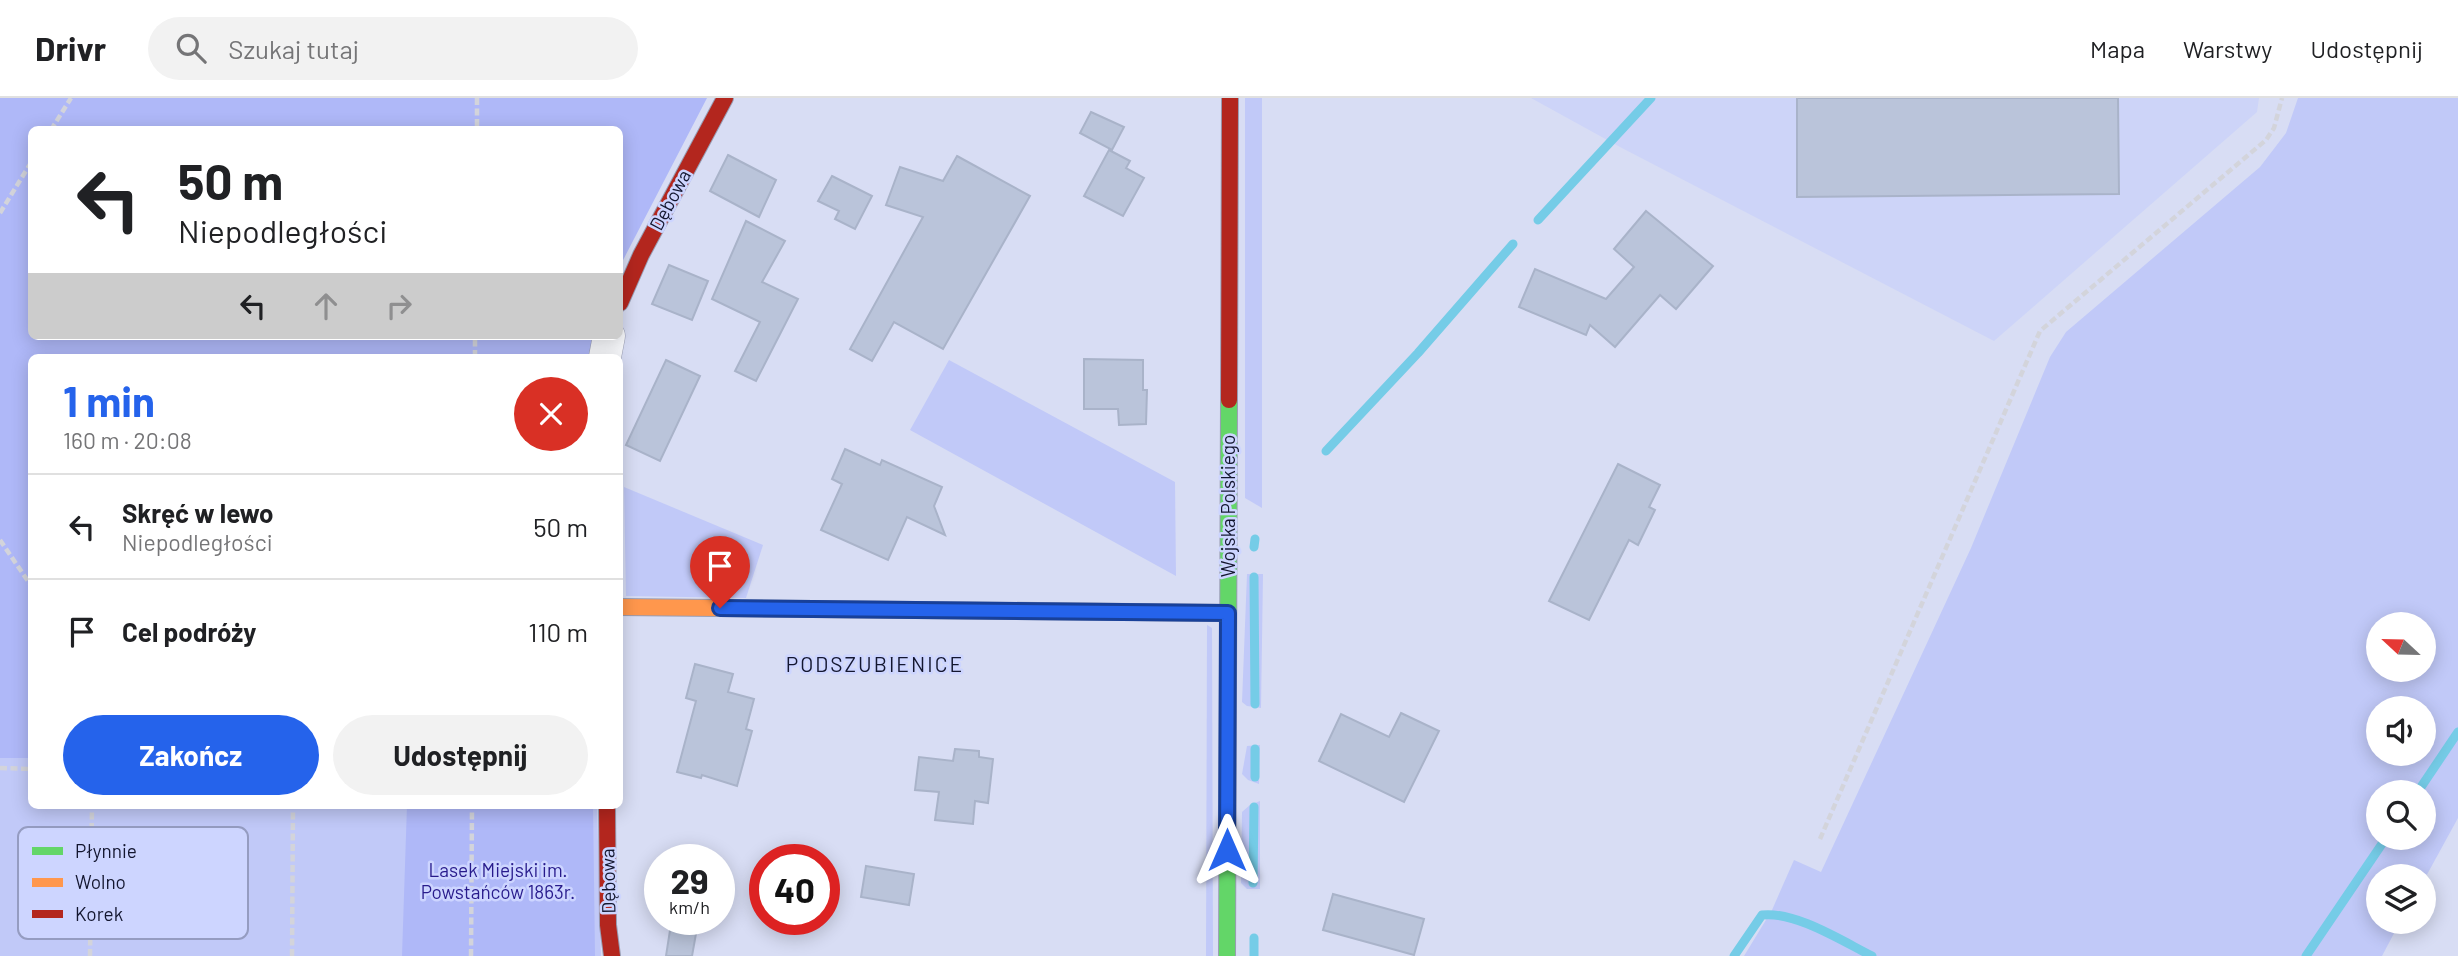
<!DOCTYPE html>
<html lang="pl">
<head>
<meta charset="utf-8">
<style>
	:root { --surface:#fff; --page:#f2f2f2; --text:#202124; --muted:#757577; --line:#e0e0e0; --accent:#2563eb }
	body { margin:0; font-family:Barlow,sans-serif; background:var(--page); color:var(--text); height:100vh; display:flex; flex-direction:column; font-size:26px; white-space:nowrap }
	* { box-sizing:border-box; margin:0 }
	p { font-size:23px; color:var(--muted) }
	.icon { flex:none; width:38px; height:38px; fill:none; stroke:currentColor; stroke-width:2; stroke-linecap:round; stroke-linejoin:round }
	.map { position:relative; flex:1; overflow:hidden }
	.drawer { position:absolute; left:28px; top:256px; width:595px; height:455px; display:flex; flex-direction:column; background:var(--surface); border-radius:10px; box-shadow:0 4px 18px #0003 }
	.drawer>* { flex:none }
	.hud { position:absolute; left:28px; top:28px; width:595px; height:214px; border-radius:10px; box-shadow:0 4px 18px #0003; background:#fff; color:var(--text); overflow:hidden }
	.needle { width:46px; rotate:292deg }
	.buttons { position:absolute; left:2366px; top:514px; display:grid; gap:14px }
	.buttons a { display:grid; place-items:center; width:70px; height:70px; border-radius:50%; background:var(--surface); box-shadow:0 4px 18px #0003; font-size:35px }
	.speed { position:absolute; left:644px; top:746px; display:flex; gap:14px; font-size:35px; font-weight:700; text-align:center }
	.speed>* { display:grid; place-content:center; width:91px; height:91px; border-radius:50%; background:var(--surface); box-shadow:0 4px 18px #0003; line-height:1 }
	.speed small { font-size:18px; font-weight:400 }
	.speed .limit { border:10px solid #d22; background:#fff; color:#111 }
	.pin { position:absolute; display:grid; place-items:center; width:60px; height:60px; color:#fff; margin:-72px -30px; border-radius:50% 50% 50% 0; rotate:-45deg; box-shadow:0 0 7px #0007 }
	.pin .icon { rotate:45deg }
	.me { position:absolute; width:77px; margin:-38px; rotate:0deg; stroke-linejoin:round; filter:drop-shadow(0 0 5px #0008) }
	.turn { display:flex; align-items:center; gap:24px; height:147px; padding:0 35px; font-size:32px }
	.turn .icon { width:91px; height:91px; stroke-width:2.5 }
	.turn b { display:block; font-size:49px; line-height:60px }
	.lanes { display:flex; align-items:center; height:66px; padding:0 35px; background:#0003; justify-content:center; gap:35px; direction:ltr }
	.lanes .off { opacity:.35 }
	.round { display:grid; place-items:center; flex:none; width:74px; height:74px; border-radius:37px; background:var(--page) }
	.headline { display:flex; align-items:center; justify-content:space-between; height:119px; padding:0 35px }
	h1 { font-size:42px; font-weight:700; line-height:52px; color:var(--accent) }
	.action { display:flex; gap:14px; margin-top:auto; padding:14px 35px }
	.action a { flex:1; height:80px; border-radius:42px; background:var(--accent); color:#fff; font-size:28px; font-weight:700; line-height:80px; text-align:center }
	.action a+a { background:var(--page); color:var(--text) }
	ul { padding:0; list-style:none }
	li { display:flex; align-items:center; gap:21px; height:105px; padding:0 35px; border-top:2px solid var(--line) }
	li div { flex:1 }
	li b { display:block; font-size:26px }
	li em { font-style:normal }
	header { display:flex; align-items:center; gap:42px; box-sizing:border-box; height:98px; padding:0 35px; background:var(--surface); border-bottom:2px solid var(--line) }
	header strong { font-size:33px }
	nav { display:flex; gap:38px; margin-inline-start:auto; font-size:24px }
	.search { width:490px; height:63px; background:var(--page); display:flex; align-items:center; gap:18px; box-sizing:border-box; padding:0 24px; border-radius:38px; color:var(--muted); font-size:26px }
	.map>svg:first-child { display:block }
</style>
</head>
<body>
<header>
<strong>Drivr</strong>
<div class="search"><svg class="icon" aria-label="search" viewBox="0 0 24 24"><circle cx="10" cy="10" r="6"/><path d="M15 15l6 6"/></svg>Szukaj tutaj</div>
<nav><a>Mapa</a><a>Warstwy</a><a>Udostępnij</a></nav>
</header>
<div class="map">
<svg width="2458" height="858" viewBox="0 0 2458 858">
	<rect width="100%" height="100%" fill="#d8ddf4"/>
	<polygon fill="#cdd4f8" points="1531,0 2259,0 2257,14 1994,243 1620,49"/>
	<g fill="#c1c9f8" fill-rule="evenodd">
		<polygon points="0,0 620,32 32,32 32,707 597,707 601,858 0,858"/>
		<polygon points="1245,0 1262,0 1262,410 1245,400"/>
		<path d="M2298 0H2458V720L2424 782V779H2378V824H2400L2382 858H1744L1772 812 1794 762 1821 774 1971 450 2050 259 2066 234 2260 69 2286 35ZM2378 527H2424V572H2378ZM2378 611H2424V656H2378ZM2378 695H2424V740H2378Z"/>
		<polygon points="949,262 1175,384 1176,478 910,332"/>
		<polygon points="624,389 763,447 746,500 626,498"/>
		<polygon points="1247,476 1263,476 1261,610 1247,608 1242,604"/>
		<polygon points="1207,527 1212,530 1213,858 1206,858"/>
		<polygon points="1260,647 1259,686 1248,682 1242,676 1247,648"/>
		<polygon points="1260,703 1260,791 1247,791 1241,785 1242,714 1250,707"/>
	</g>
	<g fill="#afb8f8">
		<polygon points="0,0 707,0 620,168 620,32 32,32 32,238 595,238 591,259 32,259 31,660 0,660"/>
		<polygon points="407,707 593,707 595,858 402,858"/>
	</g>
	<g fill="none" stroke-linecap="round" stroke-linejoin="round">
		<g stroke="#75cce7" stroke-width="9">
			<polyline points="1538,122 1651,0"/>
			<polyline points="1326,353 1418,255 1513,146"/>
			<polyline points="1254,449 1255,441"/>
			<polyline points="1254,479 1255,606"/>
			<polyline points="1255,651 1255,679"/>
			<polyline points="2417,695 2458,634"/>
			<polyline points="1253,785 1254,709"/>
			<polyline points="1254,840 1254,858"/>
			<path d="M1734 858 1762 817C1795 813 1842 843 1872 858"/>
			<polyline points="2306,858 2386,740"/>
		</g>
	</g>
	<g fill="#bac4da" stroke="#a9b3c9" stroke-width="2">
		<polygon points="1797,0 2118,0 2119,96 1797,99"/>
		<polygon points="1091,14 1124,29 1112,52 1080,35"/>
		<polygon points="1109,52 1130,63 1126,70 1144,80 1123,118 1084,98"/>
		<polygon points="728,57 776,82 759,119 710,93"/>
		<polygon points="957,58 1030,98 943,251 894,224 872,263 850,251 923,119 886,107 900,69 943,83"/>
		<polygon points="832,78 872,98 855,131 835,121 839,113 818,103"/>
		<polygon points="1646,113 1713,168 1676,211 1660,197 1615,249 1590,227 1586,237 1519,209 1535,171 1606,201 1634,169 1614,151"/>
		<polygon points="746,123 785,143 762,184 798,201 756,283 735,273 760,224 712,201"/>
		<polygon points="669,167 708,183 692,222 652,206"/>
		<polygon points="1084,261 1143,262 1143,292 1147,292 1146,326 1119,327 1118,311 1084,311"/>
		<polygon points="666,262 700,278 660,363 626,347"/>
		<polygon points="845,351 880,367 882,362 942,389 934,408 945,437 907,419 888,462 821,432 842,386 832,381"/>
		<polygon points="1618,366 1660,387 1649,409 1655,412 1638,447 1629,442 1589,522 1549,503"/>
		<polygon points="695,566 733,576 728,594 754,601 746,631 752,633 737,688 702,677 701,680 677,674 696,603 686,600"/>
		<polygon points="1401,615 1439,633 1404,704 1319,663 1341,616 1389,639"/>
		<polygon points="955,651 979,653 979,659 993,661 988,705 975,703 973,726 935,722 939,694 915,692 919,659 953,663"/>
		<polygon points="866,768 914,776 909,807 861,799"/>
		<polygon points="1333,796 1424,821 1414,857 1323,832"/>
		<polygon points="671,826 697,830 692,858 666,858"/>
	</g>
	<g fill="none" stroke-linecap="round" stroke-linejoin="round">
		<defs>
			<polyline id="street" points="605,259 609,238"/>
			<g id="fast">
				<polyline points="1131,514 1228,515"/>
				<polyline points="1227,858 1229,302"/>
			</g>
			<polyline id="slow" points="620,509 1131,514"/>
			<g id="jam">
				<polyline points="620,205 641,157 725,0"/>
				<polyline points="1229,302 1230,0"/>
				<polyline points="607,707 608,827 612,858"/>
			</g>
		</defs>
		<use href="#street" stroke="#999db3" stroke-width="33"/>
		<use href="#fast" stroke="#999db3" stroke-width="18"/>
		<use href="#slow" stroke="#999db3" stroke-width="18"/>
		<use href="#jam" stroke="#999db3" stroke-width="18"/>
		<g stroke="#d3d4db" stroke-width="4.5" stroke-dasharray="7 3.5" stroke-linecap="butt">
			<polyline points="477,0 477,32"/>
			<polyline points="51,32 71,0"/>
			<polyline points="0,115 32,63"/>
			<polyline points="475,259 475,238"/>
			<polyline points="0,442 32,489"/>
			<polyline points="0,670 32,671"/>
			<polyline points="1820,741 2040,233 2266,42 2274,30 2282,0"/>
			<polyline points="90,858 92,707"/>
			<polyline points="292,858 293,707"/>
			<polyline points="471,858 472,707"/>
		</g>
		<use href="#street" stroke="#f9fafd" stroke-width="32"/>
		<use href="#fast" stroke="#63d668" stroke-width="16"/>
		<use href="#slow" stroke="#ff974d" stroke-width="16"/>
		<use href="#jam" stroke="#b3261e" stroke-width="16"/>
	</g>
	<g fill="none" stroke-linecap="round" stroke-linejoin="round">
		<defs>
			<polyline id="route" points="720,510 1228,515 1227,752"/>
		</defs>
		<use href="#route" stroke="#184099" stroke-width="18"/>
		<use href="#route" stroke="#2563eb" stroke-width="12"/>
	</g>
	<g text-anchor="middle" stroke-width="5" stroke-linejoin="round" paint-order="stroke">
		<g font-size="19" fill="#13162f" stroke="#cdd5ff">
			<text transform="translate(670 102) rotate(-62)" y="7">Dębowa</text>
			<text transform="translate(1228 408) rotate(-90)" y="7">Wojska Polskiego</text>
			<text transform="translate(608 783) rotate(-91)" y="7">Dębowa</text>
		</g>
		<g font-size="19" fill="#281b8c" stroke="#cdd5ff">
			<text x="498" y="779">Lasek Miejski im.<tspan x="498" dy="22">Powstańców 1863r.</tspan></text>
		</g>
		<g font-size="21" letter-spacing="2" fill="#13162f" stroke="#cdd5ff">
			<text x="875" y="574">PODSZUBIENICE</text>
		</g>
	</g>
	<rect x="18" y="729" width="230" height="112" rx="10" fill="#cdd5ff" stroke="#959cc1" stroke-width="2"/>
	<rect x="32" y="749" width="31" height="8" fill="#63d668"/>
	<rect x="32" y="780" width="31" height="9" fill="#ff974d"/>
	<rect x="32" y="812" width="31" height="8" fill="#b3261e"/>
	<g font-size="19" fill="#13162f">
		<text x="75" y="760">Płynnie</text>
		<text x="75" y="791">Wolno</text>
		<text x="75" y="823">Korek</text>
	</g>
</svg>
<div class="buttons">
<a><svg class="needle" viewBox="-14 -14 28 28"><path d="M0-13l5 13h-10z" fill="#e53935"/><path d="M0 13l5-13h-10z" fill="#757577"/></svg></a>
<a><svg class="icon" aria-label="sound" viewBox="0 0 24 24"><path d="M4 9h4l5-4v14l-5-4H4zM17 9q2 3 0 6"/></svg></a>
<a><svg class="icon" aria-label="search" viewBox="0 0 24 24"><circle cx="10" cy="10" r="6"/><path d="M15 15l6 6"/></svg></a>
<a><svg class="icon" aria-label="layers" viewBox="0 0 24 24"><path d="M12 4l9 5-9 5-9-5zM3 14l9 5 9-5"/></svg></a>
</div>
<div class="speed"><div>29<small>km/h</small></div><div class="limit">40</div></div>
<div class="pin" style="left:720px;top:510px;background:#d93025"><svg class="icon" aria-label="arrive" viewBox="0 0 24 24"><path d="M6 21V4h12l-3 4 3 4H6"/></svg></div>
<svg class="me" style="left:1227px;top:752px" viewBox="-20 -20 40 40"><path d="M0-17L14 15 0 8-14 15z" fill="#2563eb" stroke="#fff" stroke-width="4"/></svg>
<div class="hud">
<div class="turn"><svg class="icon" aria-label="left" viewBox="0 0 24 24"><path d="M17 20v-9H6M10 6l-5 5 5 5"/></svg><div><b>50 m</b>Niepodległości</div></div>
<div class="lanes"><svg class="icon" aria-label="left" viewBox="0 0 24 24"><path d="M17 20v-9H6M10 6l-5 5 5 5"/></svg><svg class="icon off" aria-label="ahead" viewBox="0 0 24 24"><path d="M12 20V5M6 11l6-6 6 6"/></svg><svg class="icon off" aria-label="right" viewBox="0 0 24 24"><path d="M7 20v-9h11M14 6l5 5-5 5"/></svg></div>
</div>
<section class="drawer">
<div class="headline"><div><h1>1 min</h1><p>160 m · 20:08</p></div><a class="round" style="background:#d93025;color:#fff"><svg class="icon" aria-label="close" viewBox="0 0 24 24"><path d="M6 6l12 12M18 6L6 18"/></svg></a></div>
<ul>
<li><svg class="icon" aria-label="left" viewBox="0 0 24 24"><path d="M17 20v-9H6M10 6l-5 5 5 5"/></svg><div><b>Skręć w lewo</b><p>Niepodległości</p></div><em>50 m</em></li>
<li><svg class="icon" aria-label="arrive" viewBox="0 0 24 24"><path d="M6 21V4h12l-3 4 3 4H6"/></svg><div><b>Cel podróży</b></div><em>110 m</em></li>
</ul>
<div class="action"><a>Zakończ</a><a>Udostępnij</a></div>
</section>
</div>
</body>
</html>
